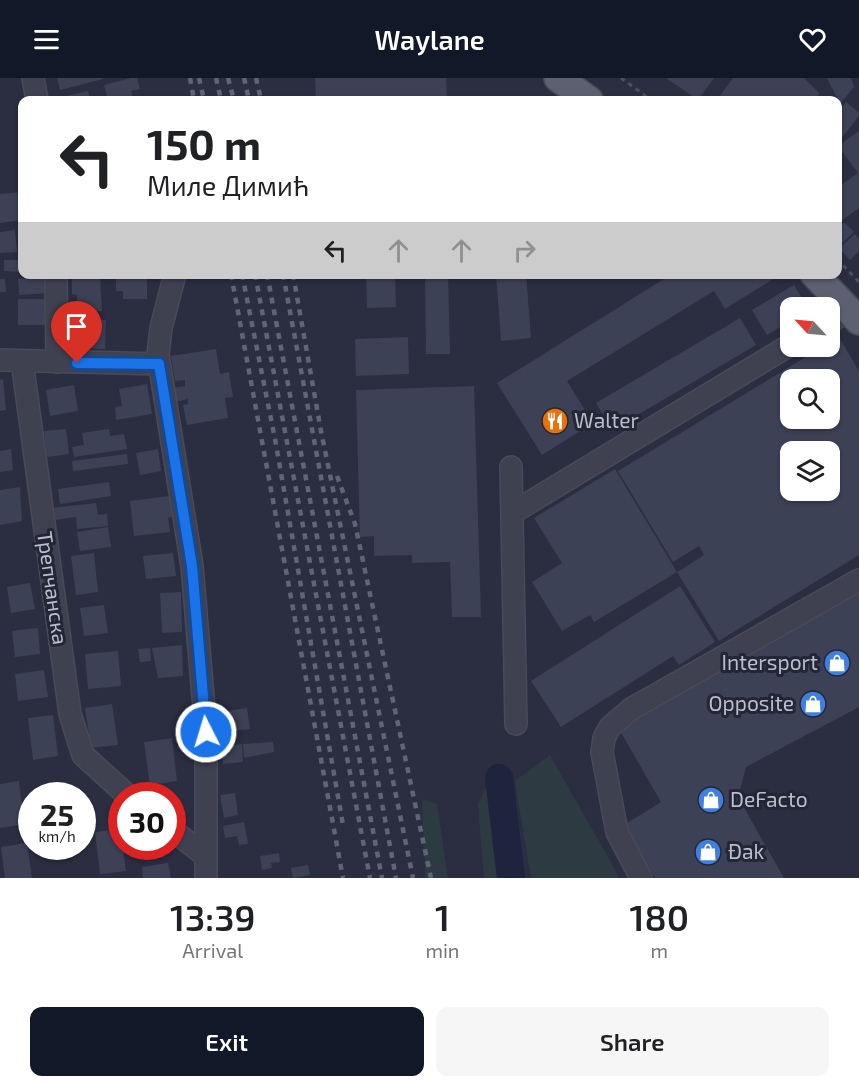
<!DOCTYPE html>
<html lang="en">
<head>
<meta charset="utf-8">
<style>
	:root { --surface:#fff; --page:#f6f6f6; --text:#202124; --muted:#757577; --accent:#111827 }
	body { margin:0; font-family:"Exo 2",sans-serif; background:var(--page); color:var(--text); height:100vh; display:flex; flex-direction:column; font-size:22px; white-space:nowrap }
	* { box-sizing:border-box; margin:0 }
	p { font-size:20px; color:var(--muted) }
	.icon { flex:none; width:33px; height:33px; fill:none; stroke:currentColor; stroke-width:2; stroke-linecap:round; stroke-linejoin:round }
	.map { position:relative; height:800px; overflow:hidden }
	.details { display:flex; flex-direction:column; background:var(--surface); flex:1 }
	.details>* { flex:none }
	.hud { position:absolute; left:18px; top:18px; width:824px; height:183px; border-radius:12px; box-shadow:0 2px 4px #0004; background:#fff; color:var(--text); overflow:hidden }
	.needle { width:39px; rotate:296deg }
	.controls { position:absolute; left:780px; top:219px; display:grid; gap:12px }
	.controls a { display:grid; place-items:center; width:60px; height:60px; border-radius:12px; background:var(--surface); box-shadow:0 2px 4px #0004; font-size:30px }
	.speed { position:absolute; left:18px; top:704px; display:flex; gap:12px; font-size:30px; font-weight:700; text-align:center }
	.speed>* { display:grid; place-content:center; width:78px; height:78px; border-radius:50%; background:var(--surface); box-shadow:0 2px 4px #0004; line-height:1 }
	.speed small { font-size:15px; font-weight:400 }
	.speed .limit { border:9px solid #d22; background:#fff; color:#111 }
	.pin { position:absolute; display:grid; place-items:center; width:51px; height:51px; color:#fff; margin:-62px -26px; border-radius:50% 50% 50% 0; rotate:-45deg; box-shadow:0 0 6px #0007 }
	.pin .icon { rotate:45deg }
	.me { position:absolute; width:66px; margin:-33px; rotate:355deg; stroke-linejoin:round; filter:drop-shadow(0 0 4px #0008) }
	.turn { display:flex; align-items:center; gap:21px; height:126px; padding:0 30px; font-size:27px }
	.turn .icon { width:78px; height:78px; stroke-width:2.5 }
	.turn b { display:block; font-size:42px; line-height:51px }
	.lanes { display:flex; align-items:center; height:57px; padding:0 30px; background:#0003; justify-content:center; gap:30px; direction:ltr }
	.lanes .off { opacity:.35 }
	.eta { display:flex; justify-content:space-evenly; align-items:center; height:102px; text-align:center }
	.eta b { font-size:36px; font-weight:600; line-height:42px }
	.primary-button { display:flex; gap:12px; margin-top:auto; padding:12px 30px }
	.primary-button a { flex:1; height:69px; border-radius:12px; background:var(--accent); color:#fff; font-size:24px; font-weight:600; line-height:69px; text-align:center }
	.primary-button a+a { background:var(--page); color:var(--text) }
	header { display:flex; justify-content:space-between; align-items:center; height:78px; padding:0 30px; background:var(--accent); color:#fff; font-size:27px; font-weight:600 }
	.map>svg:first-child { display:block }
</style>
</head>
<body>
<header><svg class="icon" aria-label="menu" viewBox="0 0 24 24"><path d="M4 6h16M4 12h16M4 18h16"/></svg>Waylane<svg class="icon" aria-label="heart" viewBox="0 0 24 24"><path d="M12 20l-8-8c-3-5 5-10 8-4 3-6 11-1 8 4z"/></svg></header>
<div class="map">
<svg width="859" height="800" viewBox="0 0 859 800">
	<rect width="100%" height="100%" fill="#2b2e41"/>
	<g fill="#2d3a42">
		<polygon points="550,677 613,788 619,800 531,800 515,703"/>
		<polygon points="489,702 499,800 484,800 478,727"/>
		<polygon points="422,721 437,726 448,800 425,800"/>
	</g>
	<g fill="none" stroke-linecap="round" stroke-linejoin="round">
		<polyline stroke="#1e233e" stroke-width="28" points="499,700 511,800"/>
	</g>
	<g fill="#3d4156" fill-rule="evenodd">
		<polygon points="57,0 103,0 103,1 60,12"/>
		<polygon points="131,0 137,0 140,11 131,13 133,20 139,19 140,22 108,22 104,7"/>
		<polygon points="315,0 446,0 447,22 316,22"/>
		<polygon points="666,0 714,0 698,22"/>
		<polygon points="733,0 804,0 819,15 817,22 717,22"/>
		<polygon points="827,0 851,0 854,9 840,26"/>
		<polygon points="88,13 90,22 63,22 62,19"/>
		<polygon points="846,24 859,35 859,38 837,66 837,36"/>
		<polygon points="859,53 859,130 837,146 837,110 858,95 838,68"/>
		<polygon points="22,114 22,142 0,145 0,116"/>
		<polygon points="844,144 854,154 839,168 837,151"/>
		<polygon points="15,152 17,174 0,175 0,154"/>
		<polygon points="855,156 859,161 859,173 850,182 839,170"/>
		<polygon points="4,182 22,182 22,194 4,193"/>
		<polygon points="366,196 395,196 396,229 367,230"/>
		<polygon points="425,196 448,196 450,276 426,276"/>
		<polygon points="496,196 526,196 531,260 501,263"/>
		<polygon points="672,196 773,196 775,200 725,231 714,213 567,303 593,345 542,377 497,305"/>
		<polygon points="116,197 147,197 147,221 123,221 123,213 116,213"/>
		<polygon points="72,198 100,199 102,233 77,233 77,217 72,216"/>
		<polygon points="50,199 51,215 19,217 18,201"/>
		<polygon points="0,201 5,201 6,214 0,214"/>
		<polygon points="794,207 808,230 790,230 790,243 767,257 752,232"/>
		<rect x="18" y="221" width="28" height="26"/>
		<polygon points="740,240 756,267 612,352 596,325"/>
		<polygon points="79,241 106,242 105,271 77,270"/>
		<polygon points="408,259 409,296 356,298 355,261"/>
		<path d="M839 259 859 293V477L719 563 677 494 704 477 699 468 673 484 618 393 824 268H830V265ZM790 302H830V340H790ZM790 374H830V412H790Z"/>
		<polygon points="216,271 220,296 229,294 233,319 225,320 228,340 187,347 183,327 188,326 188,321 175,324 173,310 185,308 185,302 175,303 171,278"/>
		<polygon points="3,301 6,332 0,333 0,302"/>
		<polygon points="147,306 152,336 116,342 115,329 122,328 119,311"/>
		<polygon points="74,307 78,333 50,338 46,312"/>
		<polygon points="474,308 481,539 452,539 450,484 412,485 412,477 374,478 374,458 360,459 356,312"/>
		<polygon points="66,351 69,376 47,379 44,353"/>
		<polygon points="109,351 110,358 124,356 127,371 74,379 72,369 84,367 82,355"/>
		<polygon points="11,371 13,392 0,394 0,373"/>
		<polygon points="158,371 161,393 140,397 136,375"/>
		<polygon points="127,376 128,386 73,393 72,383"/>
		<polygon points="615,391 677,494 594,544 590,537 562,553 532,504 562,485 534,440"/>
		<polygon points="109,404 111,418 60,426 58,411"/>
		<polygon points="20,409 22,443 0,447 0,412"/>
		<polygon points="170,418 172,439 168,440 170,454 134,458 130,423"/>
		<polygon points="96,425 98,437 107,436 108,448 77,451 76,439 54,442 52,430"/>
		<polygon points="108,449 111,469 80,473 77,454"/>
		<polygon points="94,475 98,514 76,517 71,478"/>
		<polygon points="173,475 176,498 146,501 143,478"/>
		<polygon points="30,505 35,531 11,535 7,509"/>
		<polygon points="680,508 715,564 679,587 673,578 561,649 531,603"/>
		<polygon points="181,514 182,554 162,555 160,515"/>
		<polygon points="859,514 859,629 746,689 738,719 784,800 655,800 624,747 661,724 619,651"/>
		<polygon points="104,527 108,555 84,558 80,530"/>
		<polygon points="38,550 40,576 15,579 12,553"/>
		<polygon points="182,567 183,598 158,600 152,570"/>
		<polygon points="150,570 151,583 140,584 138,571"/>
		<polygon points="118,573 121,608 88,611 85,576"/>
		<polygon points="44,592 48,619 18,623 15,596"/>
		<polygon points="112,626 118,667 91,670 85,630"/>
		<polygon points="247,630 250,651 230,653 227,633"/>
		<polygon points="53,637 58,678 33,682 28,640"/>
		<polygon points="172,660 177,703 150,707 144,664"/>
		<polygon points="273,664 274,674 244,680 243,666"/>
		<polygon points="242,666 243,684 223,686 221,668"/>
		<polygon points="19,703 24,746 0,750 0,706"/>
		<polygon points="235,715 238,737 224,740 220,717"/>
		<polygon points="244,744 248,766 239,767 237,758 225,760 223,748"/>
		<polygon points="120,751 126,793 100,796 95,754"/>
		<polygon points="27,765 32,800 5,800 1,769"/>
		<polygon points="279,775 280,784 271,785 272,790 262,792 260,778"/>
		<polygon points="168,785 171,800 143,800 142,789"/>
		<polygon points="308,787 310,797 293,800 291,790"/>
	</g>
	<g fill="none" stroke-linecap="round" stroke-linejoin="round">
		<defs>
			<g id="minor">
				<polyline points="33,0 37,22"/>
				<polyline points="56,196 57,284"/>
				<polyline points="175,196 161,250 158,277 192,488 206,654 206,800"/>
				<polyline points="830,244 849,232"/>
				<polyline points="0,282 159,286"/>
				<polyline points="22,283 70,636 83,677 127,717"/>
				<polyline points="511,389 516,646"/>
				<polyline points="512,435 790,267"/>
				<polyline points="172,752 206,778"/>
				<polyline points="641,800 617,754 602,674 604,660 610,649 631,631 859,502"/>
			</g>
			<g id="major">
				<polyline points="558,0 589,22"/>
				<polyline points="814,196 859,243"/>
			</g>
		</defs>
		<use href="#minor" stroke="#484a5a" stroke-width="24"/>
		<use href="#major" stroke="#484a5a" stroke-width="30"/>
		<g stroke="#465359" stroke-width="3" stroke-dasharray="4.5 4.5" stroke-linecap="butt">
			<polyline points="621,0 651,22"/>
			<polyline points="837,181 859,204"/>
		</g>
		<use href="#minor" stroke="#3f4151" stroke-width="21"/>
		<use href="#major" stroke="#5d6070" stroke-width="27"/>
		<g stroke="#616477" stroke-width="4.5" stroke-dasharray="6 6" stroke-linecap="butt">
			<polyline points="190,0 194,22"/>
			<polyline points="199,0 204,22"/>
			<polyline points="216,0 221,22"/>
			<polyline points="228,0 234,22"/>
			<polyline points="244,0 249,22"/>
			<polyline points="256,0 261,22"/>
			<polyline points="231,196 343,800"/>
			<polyline points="242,196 275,361 343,747"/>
			<polyline points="255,196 370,800"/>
			<polyline points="267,196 382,800"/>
			<polyline points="283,196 396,800"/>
			<polyline points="293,196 321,353 413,800"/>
			<polyline points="337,398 355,446 431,800"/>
		</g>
	</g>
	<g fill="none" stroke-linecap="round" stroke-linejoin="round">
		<defs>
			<polyline id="route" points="77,285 159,286 192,488 206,654"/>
		</defs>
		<use href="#route" stroke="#114b97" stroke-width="15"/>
		<use href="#route" stroke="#1a73e8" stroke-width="10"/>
	</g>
	<defs>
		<symbol id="restaurant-disc" viewBox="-11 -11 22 22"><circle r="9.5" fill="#e8710a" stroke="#232636"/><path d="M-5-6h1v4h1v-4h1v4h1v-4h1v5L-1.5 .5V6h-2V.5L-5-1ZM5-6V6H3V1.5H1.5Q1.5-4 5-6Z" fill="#fff"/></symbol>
		<symbol id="shop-disc" viewBox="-11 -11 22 22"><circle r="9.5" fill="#3f7fe0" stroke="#232636"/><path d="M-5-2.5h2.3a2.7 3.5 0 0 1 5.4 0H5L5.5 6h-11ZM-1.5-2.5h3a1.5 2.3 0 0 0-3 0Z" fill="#fff"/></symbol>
	</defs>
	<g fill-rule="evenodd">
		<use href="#restaurant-disc" x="540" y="328" width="30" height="30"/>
		<use href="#shop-disc" x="822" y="570" width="30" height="30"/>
		<use href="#shop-disc" x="798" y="611" width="30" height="30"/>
		<use href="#shop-disc" x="696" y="707" width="30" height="30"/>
		<use href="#shop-disc" x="693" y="759" width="30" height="30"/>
	</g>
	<g text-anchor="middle" stroke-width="6" stroke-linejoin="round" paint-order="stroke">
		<g font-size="21" fill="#bcbdcb" stroke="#232636" text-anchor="start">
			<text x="574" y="350">Walter</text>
			<text x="818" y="592" text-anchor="end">Intersport</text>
			<text x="794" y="633" text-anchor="end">Opposite</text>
			<text x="730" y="729">DeFacto</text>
			<text x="728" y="781">Đak</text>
		</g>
		<g font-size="21" fill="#bcbdcb" stroke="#232636">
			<text transform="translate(52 510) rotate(82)" y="7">Трепчанска</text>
		</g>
	</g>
</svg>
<div class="controls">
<a><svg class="needle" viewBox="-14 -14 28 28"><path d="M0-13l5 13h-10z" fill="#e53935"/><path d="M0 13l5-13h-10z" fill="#757577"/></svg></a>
<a><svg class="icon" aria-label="search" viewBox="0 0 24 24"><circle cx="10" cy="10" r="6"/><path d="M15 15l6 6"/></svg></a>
<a><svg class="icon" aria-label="layers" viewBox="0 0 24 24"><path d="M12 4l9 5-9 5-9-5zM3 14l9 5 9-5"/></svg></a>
</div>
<div class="speed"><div>25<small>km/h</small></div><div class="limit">30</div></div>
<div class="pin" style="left:77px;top:285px;background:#d93025"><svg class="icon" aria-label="arrive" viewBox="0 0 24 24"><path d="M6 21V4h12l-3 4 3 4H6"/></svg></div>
<svg class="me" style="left:206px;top:654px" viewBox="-20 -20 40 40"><circle r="17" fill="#1a73e8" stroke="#fff" stroke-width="3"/><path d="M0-11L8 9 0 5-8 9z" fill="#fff"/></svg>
<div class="hud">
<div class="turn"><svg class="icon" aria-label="left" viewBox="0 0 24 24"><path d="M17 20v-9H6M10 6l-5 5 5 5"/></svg><div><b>150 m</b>Миле Димић</div></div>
<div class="lanes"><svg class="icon" aria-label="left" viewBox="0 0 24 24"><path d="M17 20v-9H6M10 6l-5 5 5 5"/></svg><svg class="icon off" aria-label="ahead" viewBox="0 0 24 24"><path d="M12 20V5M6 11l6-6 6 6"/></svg><svg class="icon off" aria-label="ahead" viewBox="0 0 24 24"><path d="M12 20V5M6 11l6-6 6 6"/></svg><svg class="icon off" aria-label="right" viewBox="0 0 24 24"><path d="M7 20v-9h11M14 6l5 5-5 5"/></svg></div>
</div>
</div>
<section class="details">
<div class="eta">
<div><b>13:39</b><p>Arrival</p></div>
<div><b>1</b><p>min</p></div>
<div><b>180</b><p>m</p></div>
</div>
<div class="primary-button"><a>Exit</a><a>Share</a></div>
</section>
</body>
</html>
